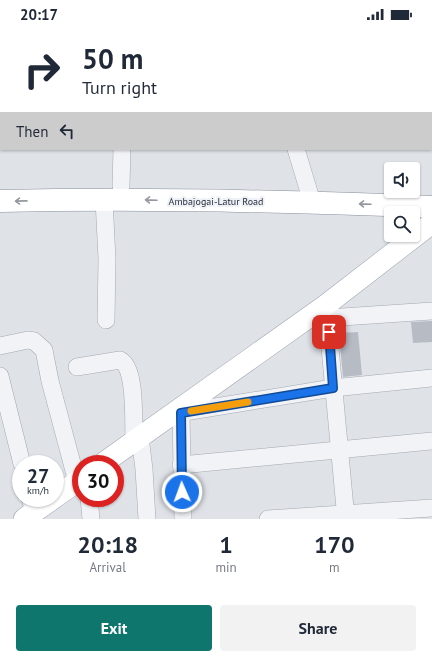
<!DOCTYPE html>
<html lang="en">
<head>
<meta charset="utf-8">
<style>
	:root { --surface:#fff; --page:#f2f2f3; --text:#1f2937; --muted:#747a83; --accent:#0f766e }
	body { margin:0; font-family:"PT Sans",sans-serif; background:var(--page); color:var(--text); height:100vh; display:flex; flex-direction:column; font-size:15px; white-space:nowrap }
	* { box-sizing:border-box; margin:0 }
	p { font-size:13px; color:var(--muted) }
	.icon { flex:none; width:22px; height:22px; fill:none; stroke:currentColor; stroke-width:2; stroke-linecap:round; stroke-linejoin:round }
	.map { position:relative; height:491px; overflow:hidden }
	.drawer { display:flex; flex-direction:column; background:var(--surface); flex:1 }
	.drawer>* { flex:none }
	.guide { position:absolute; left:0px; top:0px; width:432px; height:122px; box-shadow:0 1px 3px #0004; background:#fff; color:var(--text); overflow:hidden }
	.controls { position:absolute; left:384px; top:134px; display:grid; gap:8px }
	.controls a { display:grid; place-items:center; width:36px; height:36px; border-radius:4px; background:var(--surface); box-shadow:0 1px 3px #0004; font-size:20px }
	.speed { position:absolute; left:12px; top:427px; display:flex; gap:8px; font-size:20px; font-weight:700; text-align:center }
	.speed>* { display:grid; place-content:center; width:52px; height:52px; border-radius:50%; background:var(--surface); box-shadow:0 1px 3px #0004; line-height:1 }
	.speed small { font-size:10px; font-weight:400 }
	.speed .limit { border:6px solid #d22; background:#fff; color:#111 }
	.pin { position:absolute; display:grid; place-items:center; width:34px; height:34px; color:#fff; margin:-17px; border-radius:8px; box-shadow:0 2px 6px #0006 }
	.me { position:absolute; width:44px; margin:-22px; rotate:358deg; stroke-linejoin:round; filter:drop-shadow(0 0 3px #0008) }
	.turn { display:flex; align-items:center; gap:14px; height:84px; padding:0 16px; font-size:18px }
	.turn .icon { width:52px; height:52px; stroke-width:2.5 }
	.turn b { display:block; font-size:28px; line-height:34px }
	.then { display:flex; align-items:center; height:38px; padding:0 16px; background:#0003; gap:8px; font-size:15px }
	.eta { display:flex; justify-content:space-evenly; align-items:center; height:68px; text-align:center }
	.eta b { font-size:24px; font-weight:700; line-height:28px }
	.cta { display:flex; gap:8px; margin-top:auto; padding:8px 16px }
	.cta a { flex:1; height:46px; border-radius:4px; background:var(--accent); color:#fff; font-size:16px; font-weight:700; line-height:46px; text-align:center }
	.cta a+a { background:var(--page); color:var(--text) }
	.status { display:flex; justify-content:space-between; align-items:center; height:28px; padding:0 20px; background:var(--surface); direction:ltr }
	.status svg { height:11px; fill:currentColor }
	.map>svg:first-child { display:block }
</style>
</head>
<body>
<div class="status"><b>20:17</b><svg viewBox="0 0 49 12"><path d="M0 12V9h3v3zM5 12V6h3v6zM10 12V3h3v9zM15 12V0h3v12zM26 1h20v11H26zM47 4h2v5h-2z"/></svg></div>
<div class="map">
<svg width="432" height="491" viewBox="0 0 432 491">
	<rect width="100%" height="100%" fill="#dfe2e7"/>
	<g fill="#b7bbc4">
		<polygon points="432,293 432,314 413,315 411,294"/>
		<polygon points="358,304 362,347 343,349 339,305"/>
	</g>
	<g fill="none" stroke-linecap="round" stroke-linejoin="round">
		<defs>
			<g id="minor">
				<polyline points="68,0 68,1"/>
				<polyline points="125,1 125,0"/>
				<polyline points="257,1 259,1"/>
				<polyline points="0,54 1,54"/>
				<polyline points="296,121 312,174"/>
				<polyline points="121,158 122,121"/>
				<polyline points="104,171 107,231 106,292"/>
				<polyline points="326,277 346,491"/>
				<polyline points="327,290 432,283"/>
				<polyline points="0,318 28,312 34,313 44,322 50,353 77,454"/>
				<path d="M77 339 120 332C137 340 133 395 134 413"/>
				<polyline points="0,348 22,436"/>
				<polyline points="181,385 183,491"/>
				<polyline points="172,386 333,360 432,350"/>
				<polyline points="140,409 144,441 147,491"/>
				<polyline points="181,437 432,413"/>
				<polyline points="30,470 34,484"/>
				<polyline points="89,470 91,491"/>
				<polyline points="268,491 432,480"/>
			</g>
			<g id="major">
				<polyline points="102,436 326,277 432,195"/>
				<polyline points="55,469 81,451"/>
				<polyline points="24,491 54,470"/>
			</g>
			<g id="highway">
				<polyline points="424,0 424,1"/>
				<polyline points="431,27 432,31"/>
				<path d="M0 173C144 170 288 173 432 179"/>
			</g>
		</defs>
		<use href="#minor" stroke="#a5a9b1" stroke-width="18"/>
		<use href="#major" stroke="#9fa6b2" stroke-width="22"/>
		<use href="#highway" stroke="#878f9d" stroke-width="23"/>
		<use href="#minor" stroke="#f1f3f6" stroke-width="17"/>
		<use href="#major" stroke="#fff" stroke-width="21"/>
		<use href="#highway" stroke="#fff" stroke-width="22"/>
	</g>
	<defs><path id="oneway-shaft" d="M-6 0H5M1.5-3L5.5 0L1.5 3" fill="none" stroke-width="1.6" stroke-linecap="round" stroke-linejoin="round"/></defs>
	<g stroke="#94989e">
		<use href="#oneway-shaft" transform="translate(151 172) rotate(-178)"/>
		<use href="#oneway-shaft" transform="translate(21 173) rotate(179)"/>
		<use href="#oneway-shaft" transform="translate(365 176) rotate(-178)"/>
	</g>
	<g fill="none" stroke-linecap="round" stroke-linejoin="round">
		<defs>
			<polyline id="route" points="182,464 181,385 333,360 329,304"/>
		</defs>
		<use href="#route" stroke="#114b97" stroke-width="10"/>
		<use href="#route" stroke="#1a73e8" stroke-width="7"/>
		<polyline stroke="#f59e0b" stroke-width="7" points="191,383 248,374"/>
	</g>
	<g text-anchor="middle" stroke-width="4" stroke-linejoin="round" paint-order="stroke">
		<g font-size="10" fill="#29303d" stroke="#eef1f5">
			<text x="216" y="177">Ambajogai-Latur Road</text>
		</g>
	</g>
</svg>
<div class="controls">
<a><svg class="icon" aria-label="sound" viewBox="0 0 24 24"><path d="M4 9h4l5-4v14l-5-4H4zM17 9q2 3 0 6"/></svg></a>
<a><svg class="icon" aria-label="search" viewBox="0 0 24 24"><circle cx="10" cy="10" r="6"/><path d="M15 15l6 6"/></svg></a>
</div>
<div class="speed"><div>27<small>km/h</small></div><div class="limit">30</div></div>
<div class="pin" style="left:329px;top:304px;background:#d93025"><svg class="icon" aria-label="arrive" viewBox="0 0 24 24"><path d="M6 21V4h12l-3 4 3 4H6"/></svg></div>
<svg class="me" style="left:182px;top:464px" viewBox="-20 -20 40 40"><circle r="17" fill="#1a73e8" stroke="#fff" stroke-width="3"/><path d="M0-11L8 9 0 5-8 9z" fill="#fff"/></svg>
<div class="guide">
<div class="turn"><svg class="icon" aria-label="right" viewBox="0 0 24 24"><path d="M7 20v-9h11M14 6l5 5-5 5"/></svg><div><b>50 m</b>Turn right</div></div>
<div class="then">Then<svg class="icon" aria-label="left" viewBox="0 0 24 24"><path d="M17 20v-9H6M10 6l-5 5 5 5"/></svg></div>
</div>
</div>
<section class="drawer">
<div class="eta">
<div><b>20:18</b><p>Arrival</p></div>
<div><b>1</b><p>min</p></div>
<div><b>170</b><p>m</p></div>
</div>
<div class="cta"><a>Exit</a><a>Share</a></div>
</section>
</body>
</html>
